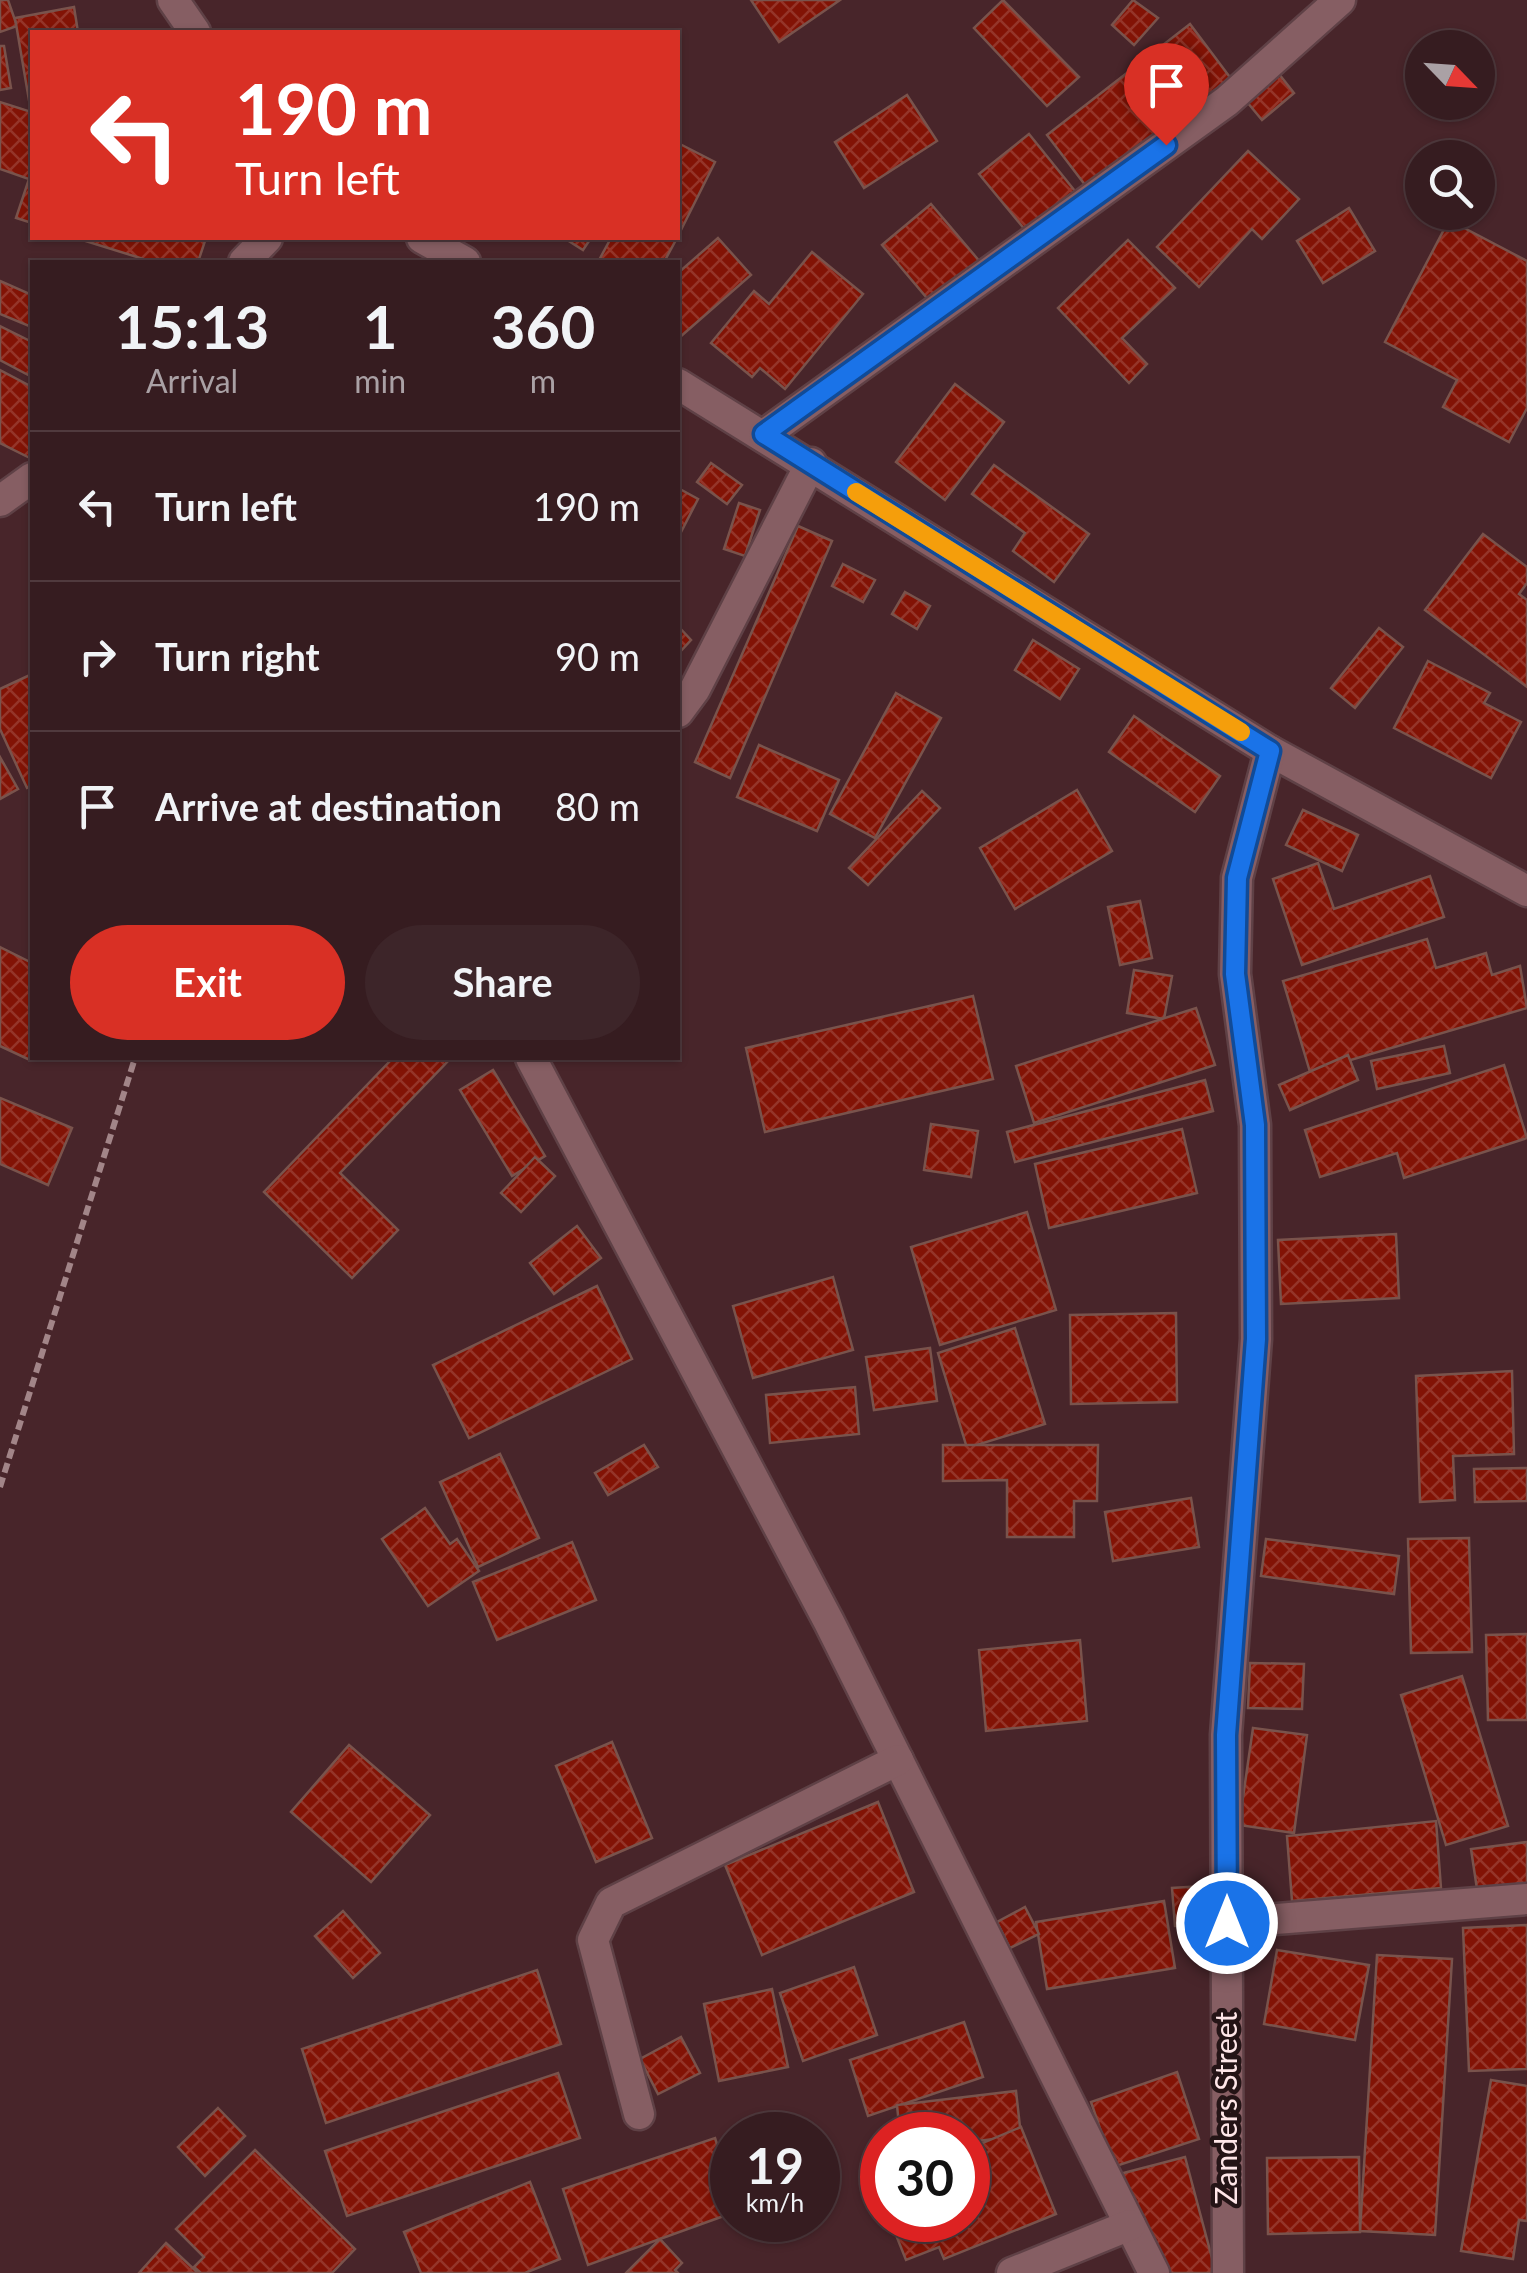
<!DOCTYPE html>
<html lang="en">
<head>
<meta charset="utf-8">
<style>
	:root { --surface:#361c20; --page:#3d2529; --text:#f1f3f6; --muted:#aaa1a5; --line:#503a3e; --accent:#d93025 }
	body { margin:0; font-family:Lato,sans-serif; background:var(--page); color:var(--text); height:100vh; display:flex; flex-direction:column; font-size:38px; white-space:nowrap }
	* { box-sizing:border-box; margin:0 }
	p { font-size:32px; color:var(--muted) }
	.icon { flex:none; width:55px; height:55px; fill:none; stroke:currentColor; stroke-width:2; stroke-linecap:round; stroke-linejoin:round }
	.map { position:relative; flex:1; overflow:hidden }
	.sheet { position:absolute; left:30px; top:260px; width:650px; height:800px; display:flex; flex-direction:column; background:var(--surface); border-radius:0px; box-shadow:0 2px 8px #0004,0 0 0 2px var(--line) }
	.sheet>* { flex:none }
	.banner { position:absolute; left:30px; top:30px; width:650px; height:210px; border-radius:0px; box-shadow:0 2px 8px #0004,0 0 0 2px var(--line); background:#d93025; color:#fff; overflow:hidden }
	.needle { width:65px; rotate:115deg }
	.buttons { position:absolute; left:1405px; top:30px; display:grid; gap:20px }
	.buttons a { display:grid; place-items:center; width:90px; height:90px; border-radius:50%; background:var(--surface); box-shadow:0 2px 8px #0004,0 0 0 2px var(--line); font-size:50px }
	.speed { position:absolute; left:710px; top:2112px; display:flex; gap:20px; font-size:50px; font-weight:700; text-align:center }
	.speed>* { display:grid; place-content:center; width:130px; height:130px; border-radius:50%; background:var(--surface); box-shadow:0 2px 8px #0004,0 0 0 2px var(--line); line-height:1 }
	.speed small { font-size:25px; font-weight:400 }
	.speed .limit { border:15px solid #d22; background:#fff; color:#111 }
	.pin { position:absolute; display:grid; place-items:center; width:85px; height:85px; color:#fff; margin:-102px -42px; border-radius:50% 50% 50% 0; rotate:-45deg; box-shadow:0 0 10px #0007 }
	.pin .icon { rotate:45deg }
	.me { position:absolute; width:110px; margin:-55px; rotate:0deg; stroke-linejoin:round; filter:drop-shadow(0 0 8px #0008) }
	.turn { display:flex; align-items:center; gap:35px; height:210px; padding:0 40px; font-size:45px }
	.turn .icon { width:130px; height:130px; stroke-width:2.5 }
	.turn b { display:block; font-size:70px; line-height:85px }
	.eta { display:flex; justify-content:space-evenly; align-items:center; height:170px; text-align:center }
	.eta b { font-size:60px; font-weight:700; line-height:70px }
	.primary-button { display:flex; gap:20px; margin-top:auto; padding:20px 40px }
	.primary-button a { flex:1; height:115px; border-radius:60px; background:var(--accent); color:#fff; font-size:40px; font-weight:700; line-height:115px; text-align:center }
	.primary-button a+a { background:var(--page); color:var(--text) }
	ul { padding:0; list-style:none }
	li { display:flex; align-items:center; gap:30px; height:150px; padding:0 40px; border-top:2px solid var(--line) }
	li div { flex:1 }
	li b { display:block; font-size:38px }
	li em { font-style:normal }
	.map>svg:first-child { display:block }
</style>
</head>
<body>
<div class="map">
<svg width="1527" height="2273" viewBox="0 0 1527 2273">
	<defs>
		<pattern id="building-cross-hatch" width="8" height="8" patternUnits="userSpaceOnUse" patternTransform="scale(2.5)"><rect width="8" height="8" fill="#821305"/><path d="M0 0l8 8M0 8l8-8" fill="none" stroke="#953529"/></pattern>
	</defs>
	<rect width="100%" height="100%" fill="#48252a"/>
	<g fill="url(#building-cross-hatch)" stroke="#79534c" stroke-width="2.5">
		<polygon points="0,0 8,0 17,26 0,32"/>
		<polygon points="751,0 840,0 779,42"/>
		<polygon points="1003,0 1079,77 1047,106 974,28"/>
		<polygon points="1133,0 1158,18 1134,45 1112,25"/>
		<polygon points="74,7 78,32 32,32 32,223 16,218 29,179 0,169 0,102 31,112 15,18"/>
		<polygon points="1190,24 1235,84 1092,194 1047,135"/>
		<polygon points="0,46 4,46 11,88 0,90"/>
		<polygon points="1279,74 1294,93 1262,120 1247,102"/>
		<polygon points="907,95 937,141 864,188 835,142"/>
		<polygon points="1029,134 1075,191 1026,231 979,174"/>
		<polygon points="678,143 715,162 678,236"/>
		<polygon points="1248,151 1299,199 1262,239 1252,229 1199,287 1157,247"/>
		<polygon points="931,204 981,263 932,304 882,245"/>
		<polygon points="1349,208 1375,251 1323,283 1297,241"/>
		<polygon points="1449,220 1527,261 1527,408 1509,442 1443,407 1457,380 1385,342"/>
		<polygon points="76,238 206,238 198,262 153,262"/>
		<polygon points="564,238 591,238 583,250"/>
		<polygon points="611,238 677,238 664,262 598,262"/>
		<polygon points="718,238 751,275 680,337 678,273"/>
		<polygon points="1128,240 1175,288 1122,338 1147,364 1129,383 1058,308"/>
		<polygon points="812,252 863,294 785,389 760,368 752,377 711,343 754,291 769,304"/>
		<polygon points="0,281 32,295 29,326 0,314"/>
		<polygon points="0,326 32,342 32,377 0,360"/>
		<polygon points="0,370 32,387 32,459 0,443"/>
		<polygon points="955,384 1004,422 945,500 896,462"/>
		<polygon points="711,463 742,485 727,504 697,482"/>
		<polygon points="994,465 1089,534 1054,582 1013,551 1025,533 972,494"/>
		<polygon points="678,488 698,499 678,538"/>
		<polygon points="739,503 760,510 745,556 724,549"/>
		<polygon points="798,526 832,541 730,778 695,762"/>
		<polygon points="1483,534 1527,567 1527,583 1519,594 1527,600 1527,687 1425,610"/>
		<polygon points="843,564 875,580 863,602 832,586"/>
		<polygon points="905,592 930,606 917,629 892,614"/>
		<polygon points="678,626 691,640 678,654"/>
		<polygon points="1379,628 1403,647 1355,708 1331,688"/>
		<polygon points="1033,640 1079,669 1060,699 1015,670"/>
		<polygon points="1428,661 1490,693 1484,703 1521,722 1491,778 1394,728"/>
		<polygon points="32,674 32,786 27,788 0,729 0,689"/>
		<polygon points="896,693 941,718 875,838 830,814"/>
		<polygon points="1134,716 1220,776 1195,812 1109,752"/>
		<polygon points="759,745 839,780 817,831 737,797"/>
		<polygon points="0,757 18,789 0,799"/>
		<polygon points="1077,790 1112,851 1015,909 980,848"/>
		<polygon points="922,791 940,808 868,885 849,868"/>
		<polygon points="1303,810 1358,835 1342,871 1286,845"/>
		<polygon points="1318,863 1334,909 1430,876 1444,917 1302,965 1273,879"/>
		<polygon points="1140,901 1152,958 1120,965 1108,907"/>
		<polygon points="1427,939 1436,968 1486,953 1492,975 1520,966 1527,1008 1310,1072 1283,981"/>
		<polygon points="0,947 32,963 30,1060 0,1046"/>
		<polygon points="1134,970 1172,976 1164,1019 1127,1013"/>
		<polygon points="973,996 993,1079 765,1132 746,1048"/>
		<polygon points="1196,1008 1215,1065 1034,1123 1016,1066"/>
		<polygon points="1444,1046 1450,1073 1377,1089 1371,1061"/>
		<polygon points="1348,1055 1358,1080 1290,1110 1279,1085"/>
		<polygon points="393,1058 451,1058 340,1173 398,1230 352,1278 264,1192"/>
		<polygon points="1504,1065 1527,1138 1404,1178 1397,1153 1320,1177 1305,1130"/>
		<polygon points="493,1070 545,1156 512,1176 460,1090"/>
		<polygon points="1205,1080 1213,1111 1015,1162 1007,1132"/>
		<polygon points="0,1098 72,1128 48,1185 0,1164"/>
		<polygon points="931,1124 978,1131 971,1177 924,1170"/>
		<polygon points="1182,1129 1197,1193 1049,1228 1035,1164"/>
		<polygon points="535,1157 555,1176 521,1212 501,1193"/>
		<polygon points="1027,1212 1056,1310 940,1345 911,1247"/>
		<polygon points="577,1226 601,1258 554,1294 530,1263"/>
		<polygon points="1396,1234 1399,1298 1281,1304 1278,1240"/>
		<polygon points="833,1277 853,1350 753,1378 733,1306"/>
		<polygon points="597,1286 632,1359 469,1438 433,1365"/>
		<polygon points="1176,1313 1177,1402 1071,1404 1070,1315"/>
		<polygon points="1015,1328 1045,1424 967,1448 938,1353"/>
		<polygon points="930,1348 937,1401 874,1410 866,1357"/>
		<polygon points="1512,1371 1514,1454 1453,1456 1455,1500 1420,1502 1416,1376"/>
		<polygon points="855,1387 859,1434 770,1443 766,1395"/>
		<polygon points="644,1445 658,1467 608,1495 595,1473"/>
		<polygon points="943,1445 1098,1445 1097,1501 1074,1501 1074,1537 1007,1537 1007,1480 943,1481"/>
		<polygon points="500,1454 539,1538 478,1567 440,1482"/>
		<polygon points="1527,1468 1527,1501 1475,1502 1474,1469"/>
		<polygon points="1191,1498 1199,1547 1113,1561 1105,1512"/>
		<polygon points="425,1508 450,1544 457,1539 479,1571 428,1606 382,1539"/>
		<polygon points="1469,1538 1472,1652 1411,1653 1408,1539"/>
		<polygon points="1266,1539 1399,1556 1394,1594 1261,1576"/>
		<polygon points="572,1542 596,1600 497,1640 473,1582"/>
		<polygon points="1527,1634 1527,1720 1488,1720 1486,1635"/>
		<polygon points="1080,1640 1087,1721 986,1731 979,1650"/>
		<polygon points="1250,1663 1304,1664 1302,1709 1248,1708"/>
		<polygon points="1462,1676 1508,1826 1446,1845 1401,1695"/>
		<polygon points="1253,1728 1307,1735 1294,1833 1239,1825"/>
		<polygon points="612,1742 652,1838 596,1862 556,1766"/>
		<polygon points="349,1745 430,1815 371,1882 291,1812"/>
		<polygon points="878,1802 914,1892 762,1955 725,1865"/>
		<polygon points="1436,1821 1441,1888 1292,1901 1287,1836"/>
		<polygon points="1527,1842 1527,1883 1477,1889 1471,1849"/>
		<polygon points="1203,1886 1205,1924 1175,1926 1172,1888"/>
		<polygon points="1164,1901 1175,1968 1047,1989 1036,1922"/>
		<polygon points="1025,1907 1039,1934 1010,1948 997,1922"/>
		<polygon points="343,1911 380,1953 353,1978 315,1936"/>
		<polygon points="1527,1925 1527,2069 1469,2071 1463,1928"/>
		<polygon points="1277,1950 1369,1965 1355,2040 1264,2024"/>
		<polygon points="1377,1955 1452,1959 1435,2235 1360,2231"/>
		<polygon points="854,1967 877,2035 803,2061 780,1993"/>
		<polygon points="537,1970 561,2044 326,2123 302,2049"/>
		<polygon points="772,1989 788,2067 719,2081 704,2004"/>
		<polygon points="964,2022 983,2077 868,2116 850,2060"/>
		<polygon points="681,2037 700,2073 658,2094 640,2059"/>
		<polygon points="1177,2072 1199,2139 1113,2167 1091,2102"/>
		<polygon points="558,2073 580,2138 347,2216 325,2151"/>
		<polygon points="1491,2080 1527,2086 1527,2221 1519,2220 1513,2259 1461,2251"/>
		<polygon points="1016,2091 1021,2136 968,2142 968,2135 900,2135 897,2105"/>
		<polygon points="218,2108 245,2136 205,2176 178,2147"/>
		<polygon points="1021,2127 1056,2214 944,2259 939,2247 906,2260 890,2220 968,2220 968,2149"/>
		<polygon points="715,2138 732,2191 732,2213 588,2265 563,2189"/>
		<polygon points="255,2150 355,2249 332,2273 201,2273 194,2267 204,2257 176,2229"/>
		<polygon points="1185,2157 1216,2273 1142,2273 1116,2175"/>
		<polygon points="1359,2157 1360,2232 1268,2234 1267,2158"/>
		<polygon points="530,2182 560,2259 525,2273 421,2273 404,2232"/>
		<polygon points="660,2239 682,2263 675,2270 678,2273 626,2273"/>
		<polygon points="166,2243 198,2273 139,2273"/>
	</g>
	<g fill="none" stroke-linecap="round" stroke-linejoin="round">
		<defs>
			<g id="minor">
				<polyline points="173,0 195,32"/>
				<polyline points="422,238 465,262"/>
				<polyline points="244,262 267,238"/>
				<polyline points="678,384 1270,751 1527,891"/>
				<polyline points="764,435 1227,101 1340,0"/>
				<polyline points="0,501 32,478"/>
				<polyline points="678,712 695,689 811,463"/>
				<polyline points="531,1058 829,1622 1154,2273"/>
				<polyline points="1227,1923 1527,1899"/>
				<polyline points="639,2114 593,1940 611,1903 898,1760"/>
				<polyline points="1012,2273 1130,2225"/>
				<polyline points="1228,2273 1226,1735 1256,1339 1255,1125 1235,974 1237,878 1270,751"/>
			</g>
		</defs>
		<use href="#minor" stroke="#5f4146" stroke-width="35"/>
		<polyline stroke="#a28588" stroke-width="6" stroke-dasharray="10 5" stroke-linecap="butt" points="0,1487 135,1058"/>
		<use href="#minor" stroke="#865e63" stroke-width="30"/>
	</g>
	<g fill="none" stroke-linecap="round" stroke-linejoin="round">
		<defs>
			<polyline id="route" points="1166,145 764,434 1270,751 1237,878 1235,974 1255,1125 1256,1339 1226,1735 1227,1923"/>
		</defs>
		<use href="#route" stroke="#114b97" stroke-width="25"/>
		<use href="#route" stroke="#1a73e8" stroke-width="18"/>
		<polyline stroke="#f59e0b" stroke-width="18" points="856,492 1241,732"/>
	</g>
	<g text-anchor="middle" stroke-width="9" stroke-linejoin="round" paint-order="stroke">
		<g font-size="30" fill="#fee6e8" stroke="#241416">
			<text transform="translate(1227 2108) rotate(-90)" y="10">Zanders Street</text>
		</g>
	</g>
</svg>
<div class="buttons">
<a><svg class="needle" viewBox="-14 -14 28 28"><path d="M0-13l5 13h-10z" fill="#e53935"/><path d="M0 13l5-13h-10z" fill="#aaa1a5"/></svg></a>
<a><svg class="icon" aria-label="search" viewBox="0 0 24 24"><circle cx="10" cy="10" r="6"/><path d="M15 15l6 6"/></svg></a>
</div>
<div class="speed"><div>19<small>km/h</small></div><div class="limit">30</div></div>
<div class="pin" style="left:1166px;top:145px;background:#d93025"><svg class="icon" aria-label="arrive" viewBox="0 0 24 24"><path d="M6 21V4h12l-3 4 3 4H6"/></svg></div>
<svg class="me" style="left:1227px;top:1923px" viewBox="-20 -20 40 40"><circle r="17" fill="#1a73e8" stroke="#fff" stroke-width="3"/><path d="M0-11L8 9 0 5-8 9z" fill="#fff"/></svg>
<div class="banner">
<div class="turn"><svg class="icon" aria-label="left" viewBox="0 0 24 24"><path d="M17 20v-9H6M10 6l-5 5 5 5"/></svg><div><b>190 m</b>Turn left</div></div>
</div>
<section class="sheet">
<div class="eta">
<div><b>15:13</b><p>Arrival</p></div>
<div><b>1</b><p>min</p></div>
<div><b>360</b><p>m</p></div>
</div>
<ul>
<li><svg class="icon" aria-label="left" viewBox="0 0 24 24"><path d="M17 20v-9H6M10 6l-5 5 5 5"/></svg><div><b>Turn left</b></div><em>190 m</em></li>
<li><svg class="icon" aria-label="right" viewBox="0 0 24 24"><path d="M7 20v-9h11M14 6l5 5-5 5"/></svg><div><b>Turn right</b></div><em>90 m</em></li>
<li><svg class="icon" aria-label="arrive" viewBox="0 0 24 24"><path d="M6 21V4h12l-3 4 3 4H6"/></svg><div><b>Arrive at destination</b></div><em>80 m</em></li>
</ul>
<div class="primary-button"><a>Exit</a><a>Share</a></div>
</section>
</div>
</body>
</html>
